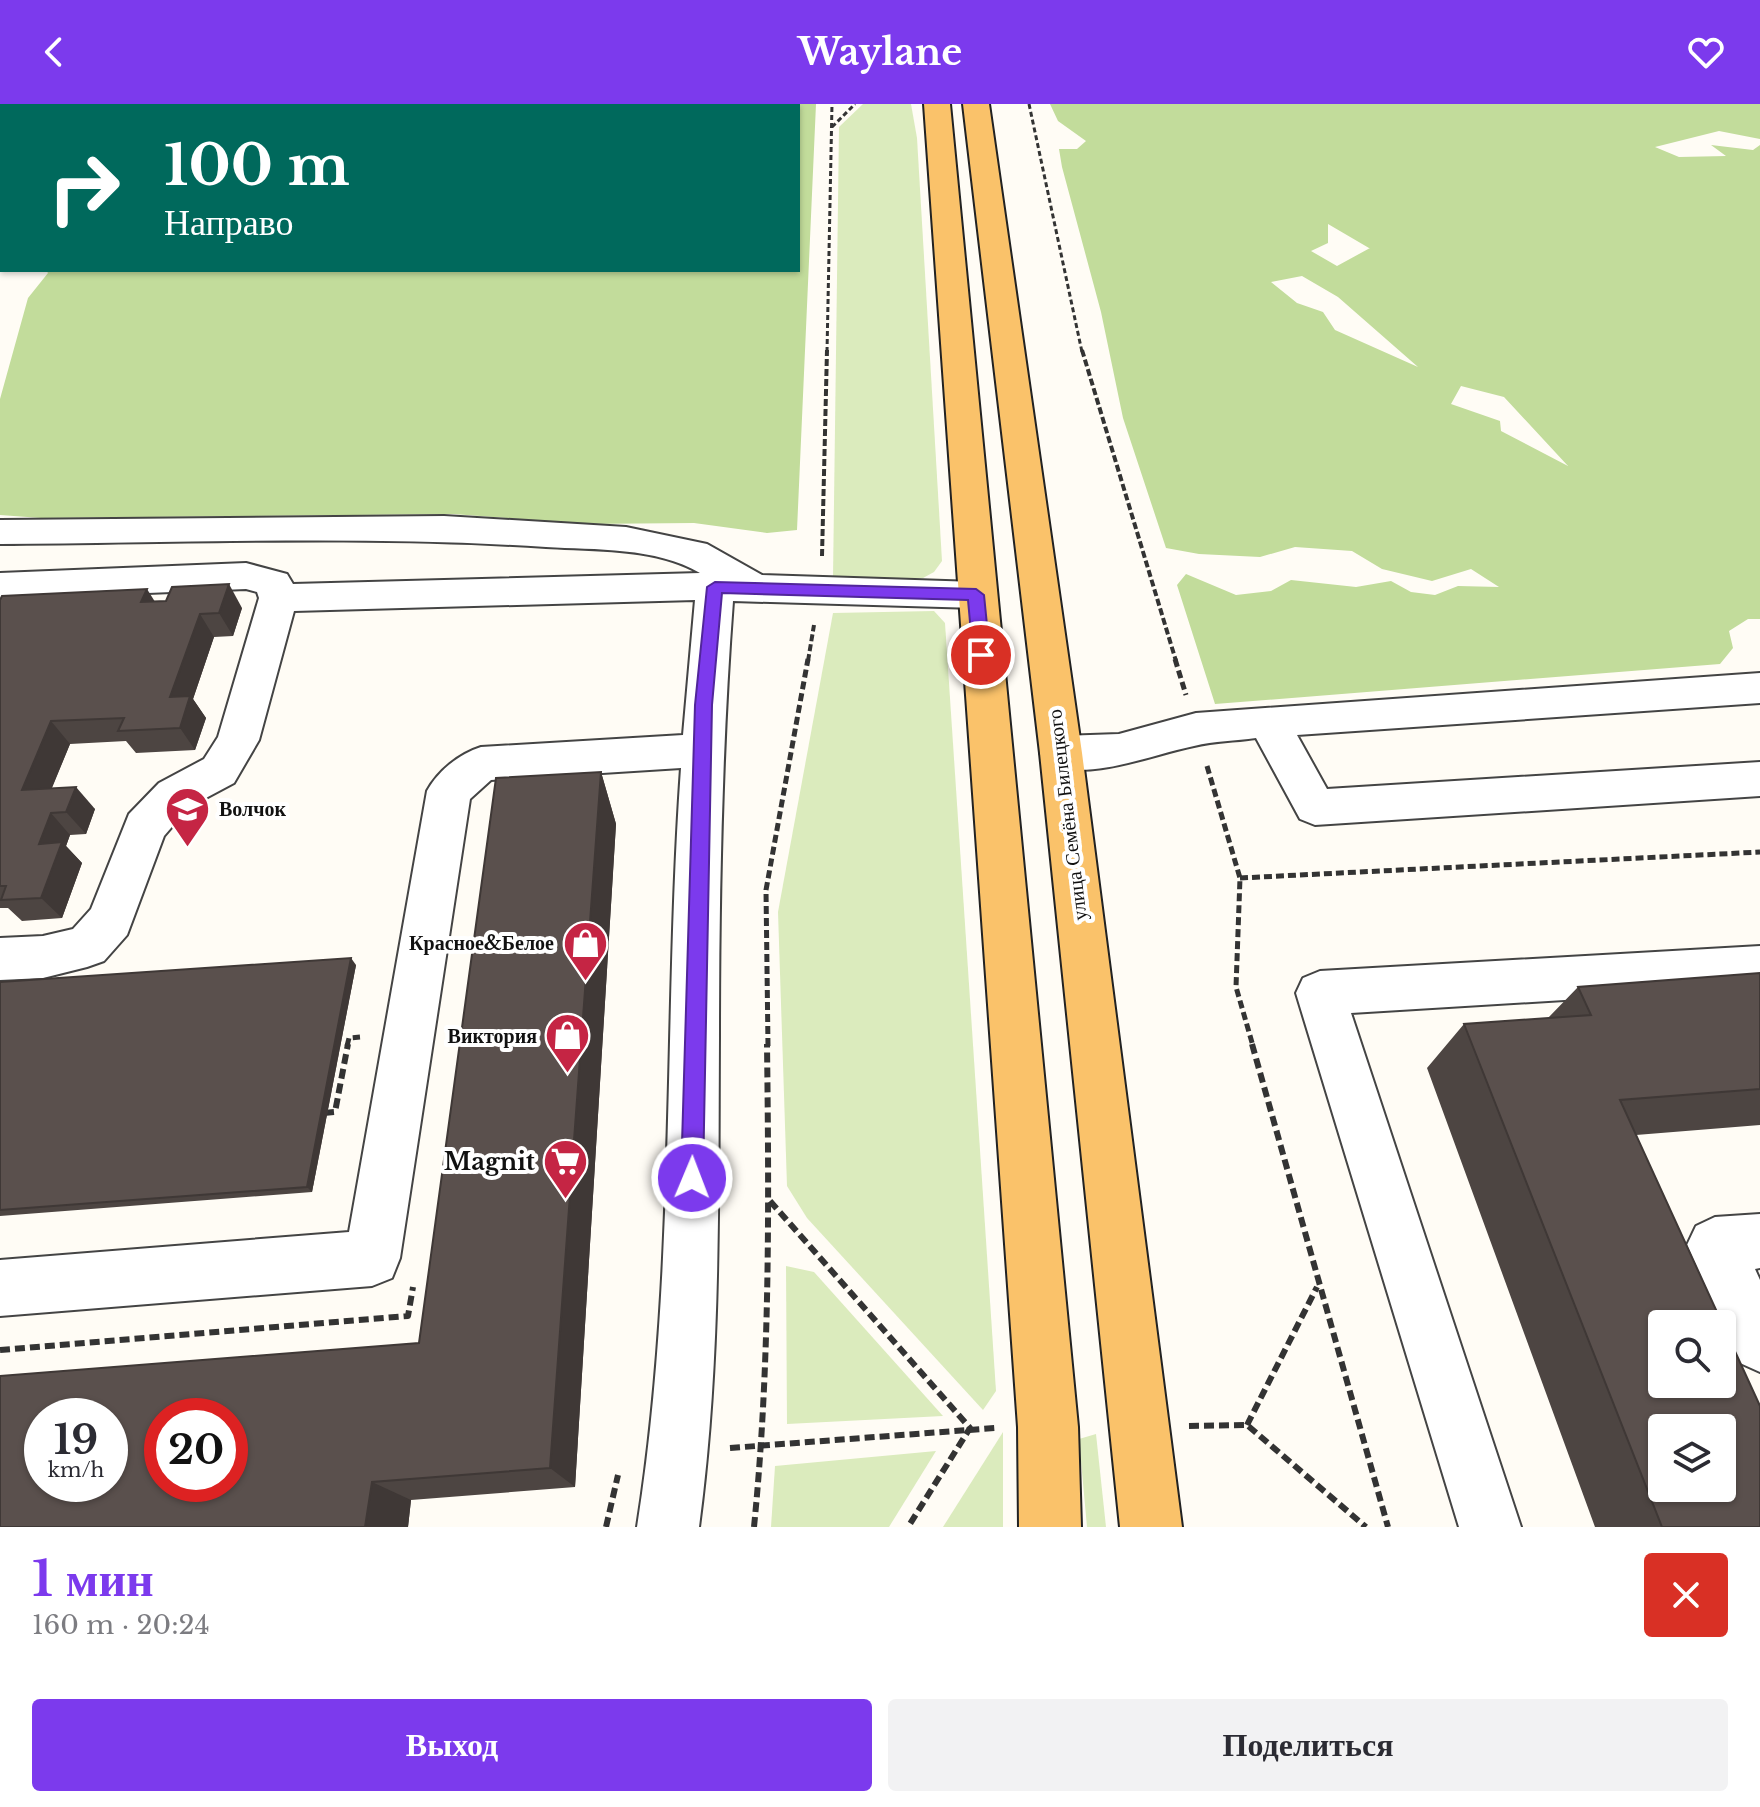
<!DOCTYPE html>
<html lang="ru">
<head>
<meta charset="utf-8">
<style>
	:root { --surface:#fff; --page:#f2f2f3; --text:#2b2b33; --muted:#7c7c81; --accent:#7c3aed }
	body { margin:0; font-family:"Libre Baskerville",serif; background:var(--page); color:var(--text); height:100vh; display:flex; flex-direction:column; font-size:30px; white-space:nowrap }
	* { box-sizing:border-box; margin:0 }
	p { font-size:26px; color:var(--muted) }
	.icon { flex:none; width:44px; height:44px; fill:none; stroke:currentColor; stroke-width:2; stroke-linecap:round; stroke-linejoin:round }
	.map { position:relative; height:1423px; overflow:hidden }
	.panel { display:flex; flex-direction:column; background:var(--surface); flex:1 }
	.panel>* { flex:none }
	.hud { position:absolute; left:0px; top:0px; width:800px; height:168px; box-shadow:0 2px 6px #0004; background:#00695c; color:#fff; overflow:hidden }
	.tools { position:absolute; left:1648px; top:1206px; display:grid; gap:16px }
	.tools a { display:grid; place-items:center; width:88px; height:88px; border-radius:8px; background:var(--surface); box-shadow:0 2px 6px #0004; font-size:40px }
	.speed { position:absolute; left:24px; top:1294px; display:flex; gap:16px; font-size:40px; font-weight:700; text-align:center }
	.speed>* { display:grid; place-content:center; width:104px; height:104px; border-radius:50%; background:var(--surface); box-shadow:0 2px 6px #0004; line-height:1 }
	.speed small { font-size:20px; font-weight:400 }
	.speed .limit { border:12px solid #d22; background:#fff; color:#111 }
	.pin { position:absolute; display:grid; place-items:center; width:68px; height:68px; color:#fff; margin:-34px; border:4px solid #fff; border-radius:50%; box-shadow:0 2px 8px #0007 }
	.me { position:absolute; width:88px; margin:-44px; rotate:1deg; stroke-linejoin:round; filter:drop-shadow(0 0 6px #0008) }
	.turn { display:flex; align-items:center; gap:28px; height:168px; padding:0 32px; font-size:36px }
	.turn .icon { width:104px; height:104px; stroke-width:2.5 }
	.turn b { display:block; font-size:56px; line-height:68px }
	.round { display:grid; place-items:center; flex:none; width:84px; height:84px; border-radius:8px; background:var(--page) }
	.summary { display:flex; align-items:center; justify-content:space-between; height:136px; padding:0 32px }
	h1 { font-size:48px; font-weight:800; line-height:60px; color:var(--accent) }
	.action { display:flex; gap:16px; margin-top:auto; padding:16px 32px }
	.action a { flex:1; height:92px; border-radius:8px; background:var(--accent); color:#fff; font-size:32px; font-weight:800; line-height:92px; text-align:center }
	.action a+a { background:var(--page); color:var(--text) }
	header { display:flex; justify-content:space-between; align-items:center; height:104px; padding:0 32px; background:var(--accent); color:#fff; font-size:36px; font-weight:800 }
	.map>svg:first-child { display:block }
</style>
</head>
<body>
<header><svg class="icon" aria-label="back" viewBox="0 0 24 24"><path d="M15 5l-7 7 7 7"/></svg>Waylane<svg class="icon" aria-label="heart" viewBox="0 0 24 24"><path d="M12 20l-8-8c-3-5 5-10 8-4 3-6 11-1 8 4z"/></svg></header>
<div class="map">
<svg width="1760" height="1423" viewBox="0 0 1760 1423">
	<rect width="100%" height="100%" fill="#fffcf5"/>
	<g fill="#dbebbd">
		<polygon points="863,0 911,0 917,34 942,457 934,468 923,474 833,474 839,23"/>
		<polygon points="934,507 945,519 996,1287 983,1306 807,1114 787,1082 778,808 833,509"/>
		<polygon points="786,1162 814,1168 943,1312 787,1320"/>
		<polygon points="1003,1328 1003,1423 943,1423"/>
		<polygon points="1096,1330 1106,1423 1087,1423 1079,1335"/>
		<polygon points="936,1347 889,1423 771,1423 775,1362"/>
	</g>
	<g fill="#c2dc9b" fill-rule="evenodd">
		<polygon points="55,0 816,0 797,426 767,429 694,419 585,420 453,410 41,414 0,411 0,295 28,194 48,169 46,166 798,166 798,2"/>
		<path d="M1050 0H1760V35L1719 27 1655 43 1679 53 1726 52 1711 41 1753 46 1760 41V515H1748L1729 527 1733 544 1720 560 1215 600 1177 481 1186 470 1236 491 1271 487 1291 476 1356 483 1391 477 1411 488 1435 491 1458 482 1499 483 1471 465 1432 477 1382 465 1352 447 1295 443 1260 453 1199 450 1166 444 1123 314 1101 208 1062 63 1059 45H1077L1086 37 1058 17ZM1328 120 1369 144H1370L1337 162 1311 147 1328 139ZM1302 172 1338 193 1418 263 1335 226 1323 208 1297 199 1271 178ZM1461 282 1504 293 1568 362 1501 327 1500 317 1451 300Z"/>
	</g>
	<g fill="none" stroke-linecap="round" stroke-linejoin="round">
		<defs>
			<g id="minor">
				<path d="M444 412 626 423 707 440 762 471 976 478 990 481 995 491 990 501 976 504 733 497C722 642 719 787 719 933 718 1097 721 1260 699 1423H637C677 1172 663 917 681 664L491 676 470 695 400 1154 392 1174 372 1182 0 1212V1156L349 1128 427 687C438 667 459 650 481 643L683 631 695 496 294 507 259 636 234 679 189 703 164 732 127 831 104 857 87 863 43 874 0 876V834L43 832 73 825 91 805 129 710 159 679 204 655 218 633 259 494 257 488 246 485 0 495V469L246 459 287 470 293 480 700 469C656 443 595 446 546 443 364 431 182 439 0 440V416Z"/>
				<path d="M1760 569V599L1297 631 1327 685 1760 658V692L1315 721 1300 715 1256 634C1236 637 1214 637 1194 642 1146 652 1095 676 1046 661L1040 649 1046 637 1061 632 1119 630 1196 609Z"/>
				<polygon points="1760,842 1760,884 1351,909 1521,1423 1459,1423 1296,889 1303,874 1320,867"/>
				<polygon points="1760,1110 1760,1164 1755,1165 1760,1176 1760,1268 1740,1259 1687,1141 1696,1122 1715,1113"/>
			</g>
			<g id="major">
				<polygon points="924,0 950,0 1078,1323 1081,1423 1019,1423 1018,1323"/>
				<polygon points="963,0 989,0 1082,649 1182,1423 1120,1423 1040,649"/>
			</g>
		</defs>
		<use href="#minor" stroke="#444" stroke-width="4"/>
		<use href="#major" stroke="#222" stroke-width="4"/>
		<g stroke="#333" stroke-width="3" stroke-dasharray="5 3" stroke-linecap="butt">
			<polyline points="1029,0 1082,248"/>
			<polyline points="832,23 855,0"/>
			<polyline points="827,248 832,0"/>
		</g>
		<g stroke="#333" stroke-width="4" stroke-dasharray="7 3" stroke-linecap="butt">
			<polyline points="1082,246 1176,557"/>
			<polyline points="822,452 827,246"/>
			<polyline points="808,557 814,521"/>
		</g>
		<g stroke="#333" stroke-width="5" stroke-dasharray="8 4" stroke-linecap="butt">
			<polyline points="1175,555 1186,591"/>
			<polyline points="1207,662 1240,774 1236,883 1253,942"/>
			<polyline points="1240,774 1760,748"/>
			<polyline points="347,942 349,934 360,933"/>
			<polyline points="768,942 766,786 808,555"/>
		</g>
		<g stroke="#333" stroke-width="6" stroke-dasharray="10 5" stroke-linecap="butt">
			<polyline points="1252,940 1388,1423"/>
			<polyline points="324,1009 335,1008 348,940"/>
			<polyline points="770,1097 970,1324 908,1423"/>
			<polyline points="0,1246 408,1212 413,1183"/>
			<polyline points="1247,1321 1317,1183"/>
			<polyline points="1189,1322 1247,1321 1366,1423"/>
			<polyline points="730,1344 995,1324"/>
			<polyline points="606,1423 618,1371"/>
			<path d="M754 1423C770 1263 769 1101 767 940"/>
		</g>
		<use href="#minor" fill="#fff" fill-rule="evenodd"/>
		<use href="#major" fill="#fac26a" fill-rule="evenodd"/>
	</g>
	<g fill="#4d4542">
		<polygon points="0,496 155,498 242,504 233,532 214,533 193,595 206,614 195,646 136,649 126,637 70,640 52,684 95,705 86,730 70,731 66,742 82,759 62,814 22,817 8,804 0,804"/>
		<polygon points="601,668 616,720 575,1383 411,1396 408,1423 0,1423 419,1239"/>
		<polygon points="356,861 312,1088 0,1112 0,878"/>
		<polygon points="1760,869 1760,1021 1636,1031 1760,1423 1595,1423 1427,964 1464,920 1548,914 1578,883"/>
	</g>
	<g fill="#3f3836">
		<polygon points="229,480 242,504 233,532 219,509"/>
		<polygon points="147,485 162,509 141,498"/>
		<polygon points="200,510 214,533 193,595 206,614 195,646 180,624 170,593"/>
		<polygon points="51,617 70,640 42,707 22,686"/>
		<polygon points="601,668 616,720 575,1383 550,1364"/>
		<polygon points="76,683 95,705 86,730 66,708"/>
		<polygon points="51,709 70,731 66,742 82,759 62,814 41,794 39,740"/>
		<polygon points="351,854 356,861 312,1088 307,1083"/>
		<polygon points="372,1378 411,1396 408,1423 365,1423"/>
	</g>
	<g fill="#5a504d" stroke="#3f3836" stroke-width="2" fill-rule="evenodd">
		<polygon points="229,480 219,509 200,510 170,593 190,592 180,624 118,627 124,614 51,617 22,686 76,683 66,708 51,709 39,740 62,738 41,794 1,796 6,782 0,782 0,496 2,492 147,485 141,498 166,497 172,483"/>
		<path d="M601 668 550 1364 372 1378 365 1423H0V1272L419 1239 496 674ZM42 1312H110V1380H42ZM162 1312H230V1380H162Z"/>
		<polygon points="351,854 307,1083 0,1106 0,878"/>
		<path d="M1760 869V985L1620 996 1760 1302V1423H1662L1464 920 1591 911 1578 883ZM1662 1220H1722V1280H1662ZM1662 1324H1722V1384H1662Z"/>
	</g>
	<polygon fill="#7c3aed" stroke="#51269a" stroke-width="2" points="715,478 976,485 984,491 990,551 981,557 973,551 968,496 722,489 712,601 703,1074 699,1081 692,1085 684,1081 681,1074 695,601 707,483"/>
	<defs>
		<symbol id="school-pin" viewBox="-11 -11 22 30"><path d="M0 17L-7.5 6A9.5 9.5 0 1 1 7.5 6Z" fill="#c52544" stroke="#fff"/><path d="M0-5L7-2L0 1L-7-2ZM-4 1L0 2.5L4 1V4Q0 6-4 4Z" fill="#fff"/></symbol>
		<symbol id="shop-pin" viewBox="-11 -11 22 30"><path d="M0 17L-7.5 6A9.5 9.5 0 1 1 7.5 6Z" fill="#c52544" stroke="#fff"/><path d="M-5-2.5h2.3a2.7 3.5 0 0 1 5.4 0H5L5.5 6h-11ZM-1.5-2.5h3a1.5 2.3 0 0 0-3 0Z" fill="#fff"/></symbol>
		<symbol id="supermarket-pin" viewBox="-11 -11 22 30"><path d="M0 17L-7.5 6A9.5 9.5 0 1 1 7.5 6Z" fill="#c52544" stroke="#fff"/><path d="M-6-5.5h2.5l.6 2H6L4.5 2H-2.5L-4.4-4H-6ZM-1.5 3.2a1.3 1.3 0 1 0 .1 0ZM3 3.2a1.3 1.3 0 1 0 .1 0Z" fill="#fff"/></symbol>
	</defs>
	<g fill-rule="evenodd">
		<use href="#school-pin" x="162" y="680" width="51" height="69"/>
		<use href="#shop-pin" x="560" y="814" width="51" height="69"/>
		<use href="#shop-pin" x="542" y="906" width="51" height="69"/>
		<use href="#supermarket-pin" x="540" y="1032" width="51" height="69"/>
	</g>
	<g text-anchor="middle" stroke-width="8" stroke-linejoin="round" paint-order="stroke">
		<g font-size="20" font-weight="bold" fill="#111" stroke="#fff" text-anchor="end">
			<text x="219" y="712" text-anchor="start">Волчок</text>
			<text x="554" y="846">Красное&amp;Белое</text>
			<text x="537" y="939">Виктория</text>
		</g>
		<g font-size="20" fill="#111" stroke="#fff">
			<text transform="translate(1067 711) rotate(-97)" y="7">улица Семёна Билецкого</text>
		</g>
		<g font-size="24" font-weight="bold" fill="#111" stroke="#fff" text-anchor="end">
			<text x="535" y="1066">Magnit</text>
		</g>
	</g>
</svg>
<div class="tools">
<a><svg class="icon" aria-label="search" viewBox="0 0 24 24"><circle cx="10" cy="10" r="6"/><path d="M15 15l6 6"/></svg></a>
<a><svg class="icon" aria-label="layers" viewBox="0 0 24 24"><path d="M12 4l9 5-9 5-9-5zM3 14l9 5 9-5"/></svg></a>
</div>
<div class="speed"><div>19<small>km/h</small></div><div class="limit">20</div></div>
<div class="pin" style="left:981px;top:551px;background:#d93025"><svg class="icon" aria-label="arrive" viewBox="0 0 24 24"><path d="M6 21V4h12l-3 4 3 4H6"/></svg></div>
<svg class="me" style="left:692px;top:1074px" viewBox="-20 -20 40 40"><circle r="17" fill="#7c3aed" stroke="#fff" stroke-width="3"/><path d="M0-11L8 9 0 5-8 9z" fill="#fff"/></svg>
<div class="hud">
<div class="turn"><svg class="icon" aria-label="right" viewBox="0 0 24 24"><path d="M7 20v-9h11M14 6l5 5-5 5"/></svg><div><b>100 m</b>Направо</div></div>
</div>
</div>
<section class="panel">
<div class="summary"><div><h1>1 мин</h1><p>160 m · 20:24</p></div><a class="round" style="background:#d93025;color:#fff"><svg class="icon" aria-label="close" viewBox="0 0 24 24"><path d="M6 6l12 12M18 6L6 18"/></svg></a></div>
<div class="action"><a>Выход</a><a>Поделиться</a></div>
</section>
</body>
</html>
